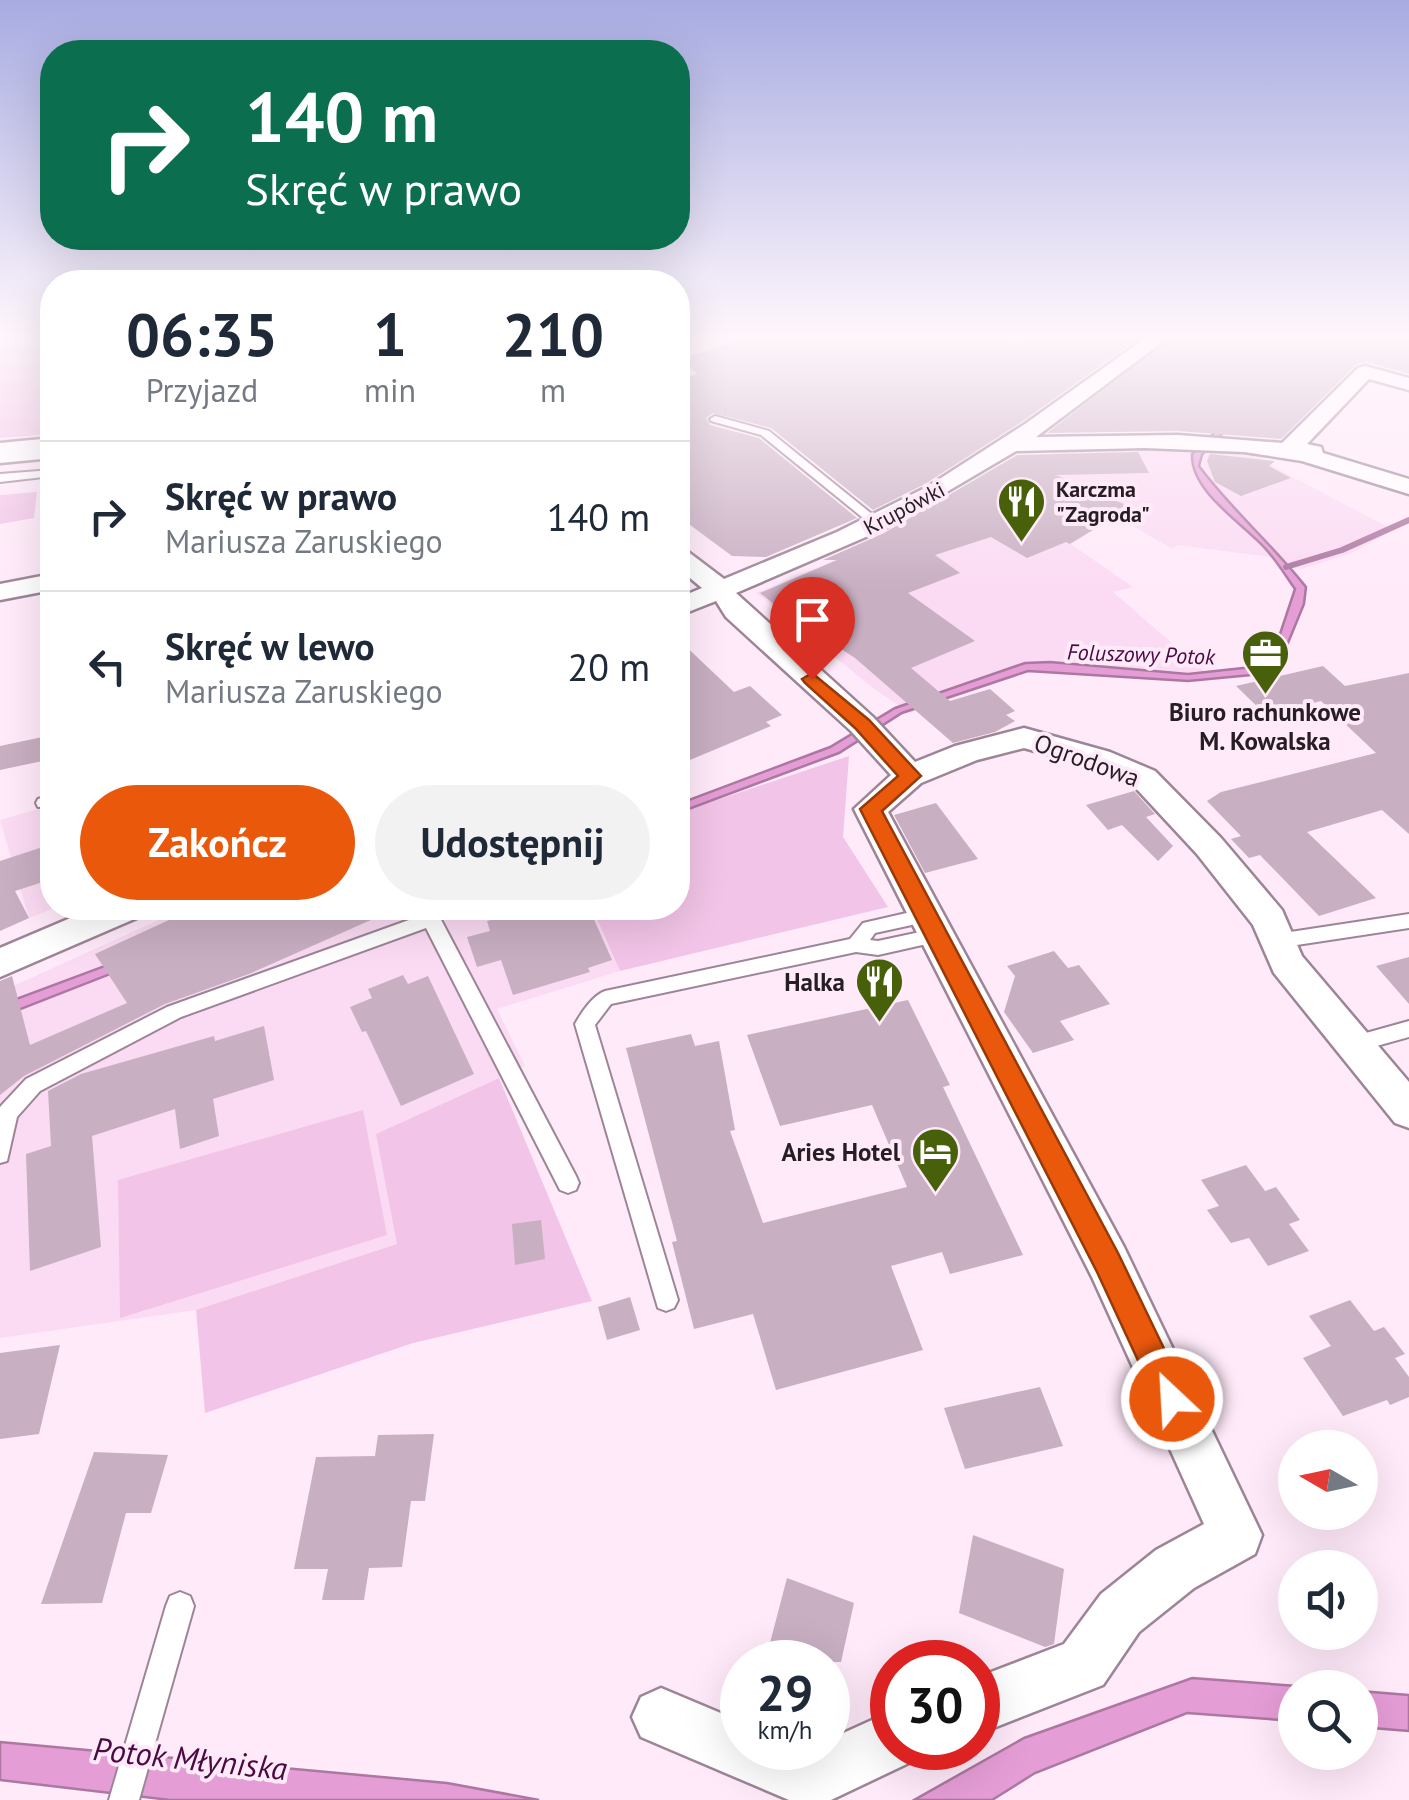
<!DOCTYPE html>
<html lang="pl">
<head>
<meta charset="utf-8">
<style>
	:root { --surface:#fff; --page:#f2f2f3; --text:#1f2937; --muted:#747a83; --line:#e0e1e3; --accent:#ea580c }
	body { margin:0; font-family:"PT Sans",sans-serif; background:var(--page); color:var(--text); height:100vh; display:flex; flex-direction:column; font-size:38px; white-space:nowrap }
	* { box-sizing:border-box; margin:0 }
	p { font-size:32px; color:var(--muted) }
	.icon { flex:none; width:55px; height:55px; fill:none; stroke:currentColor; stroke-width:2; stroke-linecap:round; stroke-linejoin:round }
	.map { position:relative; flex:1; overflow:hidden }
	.panel { position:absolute; left:40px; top:270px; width:650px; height:650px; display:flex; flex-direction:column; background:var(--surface); border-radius:40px; box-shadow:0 10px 40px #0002 }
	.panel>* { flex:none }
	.banner { position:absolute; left:40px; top:40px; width:650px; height:210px; border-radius:40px; box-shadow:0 10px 40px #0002; background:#0b6e4f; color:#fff; overflow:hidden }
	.needle { width:65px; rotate:279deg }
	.buttons { position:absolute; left:1278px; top:1430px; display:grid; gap:20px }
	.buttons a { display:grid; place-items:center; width:100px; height:100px; border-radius:50%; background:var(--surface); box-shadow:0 10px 40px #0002; font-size:50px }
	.speed { position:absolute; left:720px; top:1640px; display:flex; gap:20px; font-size:50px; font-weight:700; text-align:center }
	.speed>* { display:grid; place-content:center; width:130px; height:130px; border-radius:50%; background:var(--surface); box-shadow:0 10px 40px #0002; line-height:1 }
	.speed small { font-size:25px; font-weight:400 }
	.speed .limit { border:15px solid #d22; background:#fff; color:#111 }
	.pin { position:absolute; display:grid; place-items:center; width:85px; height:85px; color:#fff; margin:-102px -42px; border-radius:50% 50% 50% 0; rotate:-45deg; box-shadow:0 0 10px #0007 }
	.pin .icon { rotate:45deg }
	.me { position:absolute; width:110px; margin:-55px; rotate:335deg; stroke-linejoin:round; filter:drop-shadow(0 0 8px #0008) }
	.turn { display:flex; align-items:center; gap:35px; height:210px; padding:0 40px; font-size:45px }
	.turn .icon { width:130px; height:130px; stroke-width:2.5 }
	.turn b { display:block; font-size:70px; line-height:85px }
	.eta { display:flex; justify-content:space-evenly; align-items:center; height:170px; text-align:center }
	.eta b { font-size:60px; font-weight:800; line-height:70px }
	.action { display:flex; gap:20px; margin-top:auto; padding:20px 40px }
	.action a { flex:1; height:115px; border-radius:60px; background:var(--accent); color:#fff; font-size:40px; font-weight:800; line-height:115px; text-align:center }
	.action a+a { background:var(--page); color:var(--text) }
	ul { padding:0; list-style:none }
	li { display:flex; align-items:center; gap:30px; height:150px; padding:0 40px; border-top:2px solid var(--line) }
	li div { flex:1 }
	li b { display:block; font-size:38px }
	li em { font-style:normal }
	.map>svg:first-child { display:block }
</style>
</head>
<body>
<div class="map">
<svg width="1409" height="1800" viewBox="0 0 1409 1800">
	<rect width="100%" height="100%" fill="#ffeaf9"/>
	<g fill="#fbdbf3">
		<polygon points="1210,450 1260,455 1266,463 1394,530 1352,553 1301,569 1281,566 1273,557 1177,545 1172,549 1111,513 1052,531 1133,587 1113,592 1203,670 1209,680 1164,680 1034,669 910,713 873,688 756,593 877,543 1035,456 1072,451"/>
		<polygon points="52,805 55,908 29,918 0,820"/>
		<polygon points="185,908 592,908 620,971 497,1009 525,1066 376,1134 398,1244 196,1310 0,1338 0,992"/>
	</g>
	<g fill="#f2c4e7">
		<polygon points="0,337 52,337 52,434 0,438"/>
		<polygon points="37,492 34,518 0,524 0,495"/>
		<polygon points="849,756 843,837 888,907 620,971 592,908 678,908 678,813"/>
		<polygon points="499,1078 592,1301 413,1343 205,1413 196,1310 397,1244 376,1134"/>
		<polygon points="363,1110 387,1235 120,1318 118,1180"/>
	</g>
	<g fill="#e59dd6" stroke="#ac77a1" stroke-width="2.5">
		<path d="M1302 337H1309L1311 346 1211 445 1202 455 1199 466C1232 510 1272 544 1306 587L1304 604 1288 643 1276 663 1262 674 1188 681 1028 671 902 713 839 753 678 813V804L830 747 895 708 1025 663 1050 662 1188 674 1252 667 1265 658 1278 640 1295 589C1285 575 1275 558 1262 545 1239 521 1190 490 1192 454L1304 347Z"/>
		<polygon points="260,908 279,908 0,1017 0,1005"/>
		<polygon points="1192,1678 1310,1687 1295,1688 1295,1721 1187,1713 1035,1773 992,1800 914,1800 1024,1738"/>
		<polygon points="1360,1691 1409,1695 1409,1731 1360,1727"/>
		<polygon points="0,1742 447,1783 539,1800 170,1800 0,1780"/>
	</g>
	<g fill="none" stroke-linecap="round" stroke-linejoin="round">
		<polyline stroke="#ac77a1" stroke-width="6" points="1286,567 1342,550 1409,520"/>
	</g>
	<g fill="#c8afc2">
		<polygon points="749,337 1003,337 1018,343 1028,337 1141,337 1023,421 925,484 873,510 771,428 713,413 706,418 710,425 759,438 857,518 766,557 732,556 678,516 678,379 698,374 680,359"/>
		<polygon points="1172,337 1409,337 1409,374 1366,362 1357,364 1281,439 1178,431 1047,433"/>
		<polygon points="1138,452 1149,473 1056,475 1131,507 1070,544 1066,542 1027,558 991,537 935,555 960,573 908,593 975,641 911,668 950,701 990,689 1015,711 1006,715 1015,721 995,732 953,743 855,658 838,647 828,648 760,593 837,560 823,560 884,533 1017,455"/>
		<polygon points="1210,454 1275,461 1269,466 1291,478 1241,496 1215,482 1207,461"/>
		<polygon points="678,639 734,692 750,686 782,715 766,722 771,726 678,765"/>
		<polygon points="1323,666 1345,686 1409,673 1409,834 1382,810 1307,832 1376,898 1319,916 1260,855 1249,858 1231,839 1241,836 1207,801 1221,792 1376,753 1321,701 1266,715 1236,686"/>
		<polygon points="52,735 52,759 0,770 0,746"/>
		<polygon points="1134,791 1155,814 1146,817 1173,846 1158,861 1122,825 1108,830 1086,805"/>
		<polygon points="936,803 978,859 925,873 894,815"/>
		<polygon points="52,844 52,879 15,891 29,918 0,931 0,861"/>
		<polygon points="195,908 398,908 249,974 165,1004 24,1076 0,1095 0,981 12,976 30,1045 127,1003 95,954"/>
		<polygon points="535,908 589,908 612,960 588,968 590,972 513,995 501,960 477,967 467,937 490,931 487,921"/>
		<polygon points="1054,951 1068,968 1079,965 1110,1004 1060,1021 1074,1040 1033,1053 1004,1012 1015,976 1007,966"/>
		<polygon points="1409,957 1409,1004 1376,966"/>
		<polygon points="403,975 408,984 428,976 474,1074 401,1106 366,1031 362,1032 350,1007 372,998 368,989"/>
		<polygon points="908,1000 950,1085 943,1087 1023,1255 950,1274 942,1252 891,1266 923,1350 776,1390 753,1314 694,1329 672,1242 677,1241 626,1048 691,1034 695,1046 719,1041 735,1130 730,1131 763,1223 907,1187 872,1105 780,1126 747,1035"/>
		<polygon points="264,1026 274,1080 213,1099 219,1136 180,1149 175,1109 92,1136 101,1247 30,1271 26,1154 51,1146 48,1091 81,1074 214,1036 215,1041"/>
		<polygon points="1246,1165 1265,1191 1276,1187 1300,1220 1289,1224 1309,1251 1268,1266 1249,1238 1231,1243 1207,1210 1219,1206 1201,1180"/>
		<polygon points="541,1220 545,1259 515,1265 512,1224"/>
		<polygon points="630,1297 640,1330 607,1340 598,1307"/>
		<polygon points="1350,1300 1374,1331 1384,1327 1405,1354 1395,1358 1409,1377 1409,1397 1390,1405 1387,1400 1343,1416 1303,1358 1331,1346 1309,1316"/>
		<polygon points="60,1345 39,1434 0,1439 0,1353"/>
		<polygon points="1040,1387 1063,1446 965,1469 944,1408"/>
		<polygon points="434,1434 425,1501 411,1501 402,1567 369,1568 364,1600 322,1600 328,1569 294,1569 316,1457 375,1456 378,1435"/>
		<polygon points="94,1452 168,1455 151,1513 126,1513 102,1603 41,1604"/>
		<polygon points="973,1535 1064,1569 1054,1644 1045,1647 959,1613"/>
		<polygon points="787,1578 854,1603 841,1662 765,1662"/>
	</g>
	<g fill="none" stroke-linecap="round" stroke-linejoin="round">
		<defs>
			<g id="lane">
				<polygon points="715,416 769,431 883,523 873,526 761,435 711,421 710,419"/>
				<polygon points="52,470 52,476 0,482 0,474"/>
				<polygon points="52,795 52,806 38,807 36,803 38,799"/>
				<polygon points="416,908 434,908 438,914 576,1176 579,1183 576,1190 568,1193 560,1190 426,928 181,1017 40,1091 17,1117 7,1161 0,1163 0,1107 26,1079 167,1007 420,916"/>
				<path d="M924 909 930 911 933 916 930 921 875 933 870 940 878 941 934 929 940 931 943 936 940 941 878 955 856 952 611 1004 595 1025 678 1300 674 1308 666 1311 658 1308 575 1024C581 1013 593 995 605 991L850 939 863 923Z"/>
				<polygon points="1409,914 1409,928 1277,948 1271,946 1268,941 1271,936 1277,934"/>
				<polygon points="1409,1021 1409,1037 1355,1052 1348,1050 1345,1044 1348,1038"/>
				<polygon points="180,1592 190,1596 194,1606 139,1800 109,1800 166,1606 170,1596"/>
			</g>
			<g id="street">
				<polygon points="1147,337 1169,337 1036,437 1178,435 1282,443 1358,368 1365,366 1409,378 1409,390 1369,379 1307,444 1321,447 1323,453 1409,479 1409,494 1302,461 1244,452 1145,448 1016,451 882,530 736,593 873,717 915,762 955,746 1024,728 1110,752 1155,771 1221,838 1282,910 1302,956 1409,1082 1409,1128 1395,1123 1274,973 1253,925 1197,854 1133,785 1088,766 1024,748 977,760 921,783 888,812 1124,1247 1262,1535 1255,1554 1194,1588 1139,1632 1103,1685 978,1734 978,1677 1064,1644 1101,1594 1156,1550 1204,1524 1092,1277 854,809 891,775 851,731 726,617 716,601 678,616 678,598 702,588 678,568 678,548 687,551 724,579 837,532 927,487 1025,424"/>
				<polygon points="52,574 52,590 0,600 0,584"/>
				<polygon points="94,908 145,908 139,917 0,977 0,948"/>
				<polygon points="661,1688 742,1722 742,1748 828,1748 828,1740 892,1711 892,1748 918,1748 913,1761 831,1800 789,1800 641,1737 632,1717 641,1697"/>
			</g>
			<polygon id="secondary" points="52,438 52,458 0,463 0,443"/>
		</defs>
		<use href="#lane" stroke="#9d8597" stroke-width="4"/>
		<use href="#street" stroke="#9d8597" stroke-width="5"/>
		<use href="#secondary" stroke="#9d8597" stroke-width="5"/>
		<use href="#lane" fill="#fff" fill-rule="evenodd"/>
		<use href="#street" fill="#fff" fill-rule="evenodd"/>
		<use href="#secondary" fill="#fff" fill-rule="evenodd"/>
	</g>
	<linearGradient id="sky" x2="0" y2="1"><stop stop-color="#a7abe1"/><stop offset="0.57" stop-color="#fff6fc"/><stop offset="1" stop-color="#fff6fc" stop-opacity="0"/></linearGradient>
	<rect width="1409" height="589" fill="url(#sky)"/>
	<polygon fill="#ea580c" stroke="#983908" stroke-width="2.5" points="812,673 869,720 921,776 882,811 1118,1253 1183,1388 1188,1399 1183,1410 1172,1415 1161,1410 1097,1272 860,809 898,776 855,728 805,683 802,679"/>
	<defs>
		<symbol id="restaurant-pin" viewBox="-11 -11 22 30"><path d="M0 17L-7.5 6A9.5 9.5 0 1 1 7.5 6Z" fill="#49600b" stroke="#ffeaf9"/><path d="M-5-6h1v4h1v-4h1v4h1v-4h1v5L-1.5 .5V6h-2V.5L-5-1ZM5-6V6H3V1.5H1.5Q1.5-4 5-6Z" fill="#fff"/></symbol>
		<symbol id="office-pin" viewBox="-11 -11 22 30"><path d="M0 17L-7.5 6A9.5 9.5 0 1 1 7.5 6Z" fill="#49600b" stroke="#ffeaf9"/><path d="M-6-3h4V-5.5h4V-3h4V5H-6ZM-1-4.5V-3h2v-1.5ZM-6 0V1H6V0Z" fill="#fff"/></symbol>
		<symbol id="hotel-pin" viewBox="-11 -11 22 30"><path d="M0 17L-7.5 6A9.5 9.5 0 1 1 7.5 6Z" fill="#49600b" stroke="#ffeaf9"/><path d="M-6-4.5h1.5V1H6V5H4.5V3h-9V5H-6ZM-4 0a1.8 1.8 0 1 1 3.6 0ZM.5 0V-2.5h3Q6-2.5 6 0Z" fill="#fff"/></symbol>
	</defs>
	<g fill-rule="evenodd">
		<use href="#restaurant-pin" x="994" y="474" width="55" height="75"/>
		<use href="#office-pin" x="1238" y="626" width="55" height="75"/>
		<use href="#restaurant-pin" x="852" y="954" width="55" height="75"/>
		<use href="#hotel-pin" x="908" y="1124" width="55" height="75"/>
	</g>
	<g text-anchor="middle" stroke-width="8" stroke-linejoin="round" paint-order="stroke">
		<g font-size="22" font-weight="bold" fill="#271e25" stroke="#ffeaf9" text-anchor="start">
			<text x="1056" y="497">Karczma<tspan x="1056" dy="25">"Zagroda"</tspan></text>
		</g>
		<g font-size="22" fill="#271e25" stroke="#ffeaf9">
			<text transform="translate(904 508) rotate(-28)" y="8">Krupówki</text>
		</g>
		<g font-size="22" font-style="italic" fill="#4b0a42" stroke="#ffeaf9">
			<text transform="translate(1141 654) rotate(2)" y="8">Foluszowy Potok</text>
		</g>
		<g font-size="25" font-weight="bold" fill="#271e25" stroke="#ffeaf9" text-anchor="end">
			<text x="1265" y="721" text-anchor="middle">Biuro rachunkowe<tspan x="1265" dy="29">M. Kowalska</tspan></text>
			<text x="845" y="991">Halka</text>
			<text x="900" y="1161">Aries Hotel</text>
		</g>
		<g font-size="25" fill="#271e25" stroke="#ffeaf9">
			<text transform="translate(1087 760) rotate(20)" y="9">Ogrodowa</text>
		</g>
		<g font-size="32" font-style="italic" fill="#4b0a42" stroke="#ffeaf9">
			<text transform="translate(190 1759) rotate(6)" y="11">Potok Młyniska</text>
		</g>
	</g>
</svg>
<div class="buttons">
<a><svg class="needle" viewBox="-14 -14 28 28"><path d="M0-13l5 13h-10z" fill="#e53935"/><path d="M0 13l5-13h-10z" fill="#747a83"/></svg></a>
<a><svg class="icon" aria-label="sound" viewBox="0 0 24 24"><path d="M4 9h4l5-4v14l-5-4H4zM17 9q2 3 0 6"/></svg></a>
<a><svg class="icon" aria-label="search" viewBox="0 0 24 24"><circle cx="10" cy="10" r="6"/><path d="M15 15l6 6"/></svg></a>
</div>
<div class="speed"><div>29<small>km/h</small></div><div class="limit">30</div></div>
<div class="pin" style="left:812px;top:679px;background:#d93025"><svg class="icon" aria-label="arrive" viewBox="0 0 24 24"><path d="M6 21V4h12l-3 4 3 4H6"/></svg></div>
<svg class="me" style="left:1172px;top:1399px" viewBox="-20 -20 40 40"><circle r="17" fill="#ea580c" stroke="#fff" stroke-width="3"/><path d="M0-11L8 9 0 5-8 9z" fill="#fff"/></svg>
<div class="banner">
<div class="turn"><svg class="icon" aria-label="right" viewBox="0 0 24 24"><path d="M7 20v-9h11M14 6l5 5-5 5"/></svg><div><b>140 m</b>Skręć w prawo</div></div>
</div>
<section class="panel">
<div class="eta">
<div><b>06:35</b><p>Przyjazd</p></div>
<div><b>1</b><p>min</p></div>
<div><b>210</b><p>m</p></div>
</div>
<ul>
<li><svg class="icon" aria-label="right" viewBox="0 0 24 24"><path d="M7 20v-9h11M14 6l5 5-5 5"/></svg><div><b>Skręć w prawo</b><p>Mariusza Zaruskiego</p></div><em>140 m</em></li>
<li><svg class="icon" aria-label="left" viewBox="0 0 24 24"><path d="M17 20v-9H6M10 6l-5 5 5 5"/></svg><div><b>Skręć w lewo</b><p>Mariusza Zaruskiego</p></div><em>20 m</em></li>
</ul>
<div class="action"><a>Zakończ</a><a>Udostępnij</a></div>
</section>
</div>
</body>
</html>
